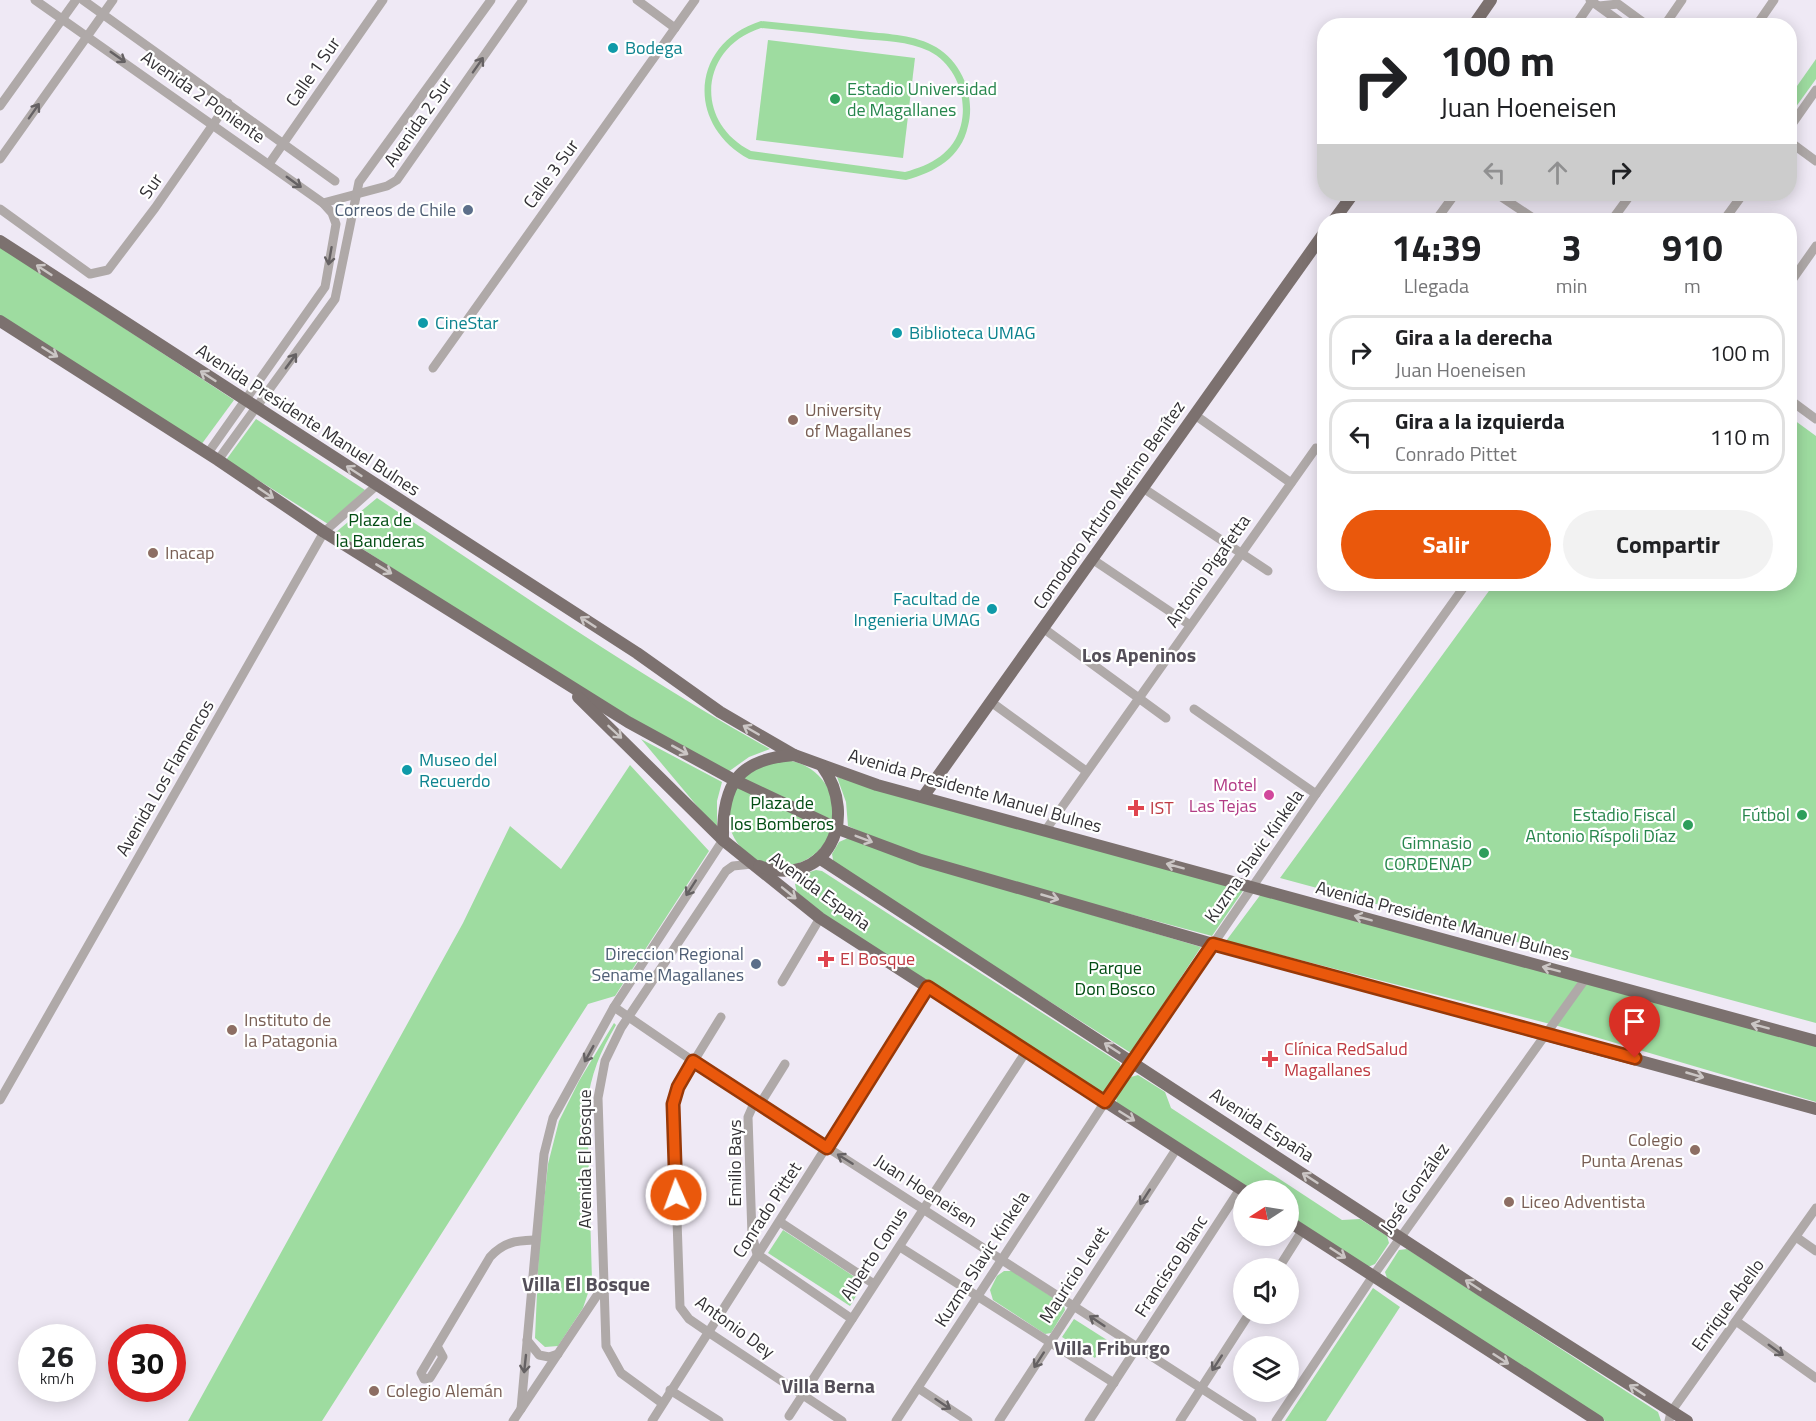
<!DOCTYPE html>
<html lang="es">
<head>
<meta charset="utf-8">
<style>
	:root { --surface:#fff; --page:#f2f2f2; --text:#202124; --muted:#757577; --line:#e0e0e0; --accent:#ea580c }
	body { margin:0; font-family:"Titillium Web",sans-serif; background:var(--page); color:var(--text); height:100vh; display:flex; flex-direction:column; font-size:22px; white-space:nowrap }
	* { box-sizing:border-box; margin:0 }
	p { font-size:20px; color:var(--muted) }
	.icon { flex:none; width:33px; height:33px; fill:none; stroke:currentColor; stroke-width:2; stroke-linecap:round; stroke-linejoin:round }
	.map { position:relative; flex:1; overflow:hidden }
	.sheet { position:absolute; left:1317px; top:213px; width:480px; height:378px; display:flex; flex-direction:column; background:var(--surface); border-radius:24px; box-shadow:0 3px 15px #0003 }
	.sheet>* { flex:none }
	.hud { position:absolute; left:1317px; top:18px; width:480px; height:183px; border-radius:24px; box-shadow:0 3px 15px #0003; background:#fff; color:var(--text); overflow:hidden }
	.needle { width:39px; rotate:258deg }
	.tools { position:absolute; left:1233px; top:1180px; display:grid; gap:12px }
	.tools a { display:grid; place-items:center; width:66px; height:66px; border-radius:50%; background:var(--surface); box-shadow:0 3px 15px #0003; font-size:30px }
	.speed { position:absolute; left:18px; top:1324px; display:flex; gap:12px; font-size:30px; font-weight:700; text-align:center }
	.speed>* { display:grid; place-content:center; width:78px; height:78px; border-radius:50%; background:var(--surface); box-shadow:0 3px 15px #0003; line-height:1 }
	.speed small { font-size:15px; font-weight:400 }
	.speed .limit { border:9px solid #d22; background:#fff; color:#111 }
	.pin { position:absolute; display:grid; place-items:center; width:51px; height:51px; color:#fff; margin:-62px -26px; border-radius:50% 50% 50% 0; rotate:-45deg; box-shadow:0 0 6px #0007 }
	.pin .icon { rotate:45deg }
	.me { position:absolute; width:66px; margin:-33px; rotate:358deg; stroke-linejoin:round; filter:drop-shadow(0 0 4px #0008) }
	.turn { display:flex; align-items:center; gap:21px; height:126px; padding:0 24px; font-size:27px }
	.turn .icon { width:78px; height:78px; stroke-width:2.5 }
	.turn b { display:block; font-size:42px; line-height:51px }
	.lanes { display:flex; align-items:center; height:57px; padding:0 24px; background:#0003; justify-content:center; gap:30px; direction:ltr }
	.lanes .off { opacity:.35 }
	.eta { display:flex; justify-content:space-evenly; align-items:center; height:102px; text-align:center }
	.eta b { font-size:36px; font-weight:700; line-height:42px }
	.primary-button { display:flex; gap:12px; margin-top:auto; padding:12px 24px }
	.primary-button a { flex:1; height:69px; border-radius:36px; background:var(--accent); color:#fff; font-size:24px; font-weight:700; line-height:69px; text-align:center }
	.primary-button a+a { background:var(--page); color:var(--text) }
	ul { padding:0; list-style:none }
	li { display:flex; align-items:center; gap:18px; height:75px; margin:0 12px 9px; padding:0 12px; border:3px solid var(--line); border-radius:24px }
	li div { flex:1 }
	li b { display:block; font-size:22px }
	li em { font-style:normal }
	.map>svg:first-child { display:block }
</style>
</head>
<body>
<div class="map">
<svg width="1816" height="1421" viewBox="0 0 1816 1421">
	<rect width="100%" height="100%" fill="#efe9f5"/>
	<g fill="#9edca0" fill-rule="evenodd">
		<path d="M761 21C794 24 827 28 861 31 884 34 911 34 932 45 961 59 976 96 968 126 961 158 935 172 906 180L749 159C685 124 691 43 761 21ZM761 28C795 31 828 35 861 39 884 41 908 41 929 51 955 64 968 97 961 125 954 153 931 165 905 172L751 151C694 122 699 48 761 28Z"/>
		<polygon points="768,40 915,58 903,158 756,140"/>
		<polygon points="1816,59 1816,79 1790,115 1790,96"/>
		<polygon points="0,247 234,400 201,445 0,318"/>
		<polygon points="1790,417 1816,436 1816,1023 1280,878 1494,584 1790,584"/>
		<polygon points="256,419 365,490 328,524 226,460"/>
		<path d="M377 498C507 584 634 673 770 749L749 757 728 772 584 691 336 532Z"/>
		<polygon points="641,739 722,782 717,801 717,826 713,825"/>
		<circle cx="781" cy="813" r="53"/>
		<polygon points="630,765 709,851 615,996 588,1004 322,1421 188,1421 463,923 510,826 561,869"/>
		<polygon points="837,777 1249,882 1212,936 917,857 848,826 846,802"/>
		<polygon points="848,838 920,864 1201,947 1131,1053 834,865 832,854 839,842"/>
		<polygon points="816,870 822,871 1120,1063 1121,1070 1105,1092 1098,1092 798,898 795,884 807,873"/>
		<polygon points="1261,894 1816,1044 1816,1102 1558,1026 1226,941"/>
		<path d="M614 1023 616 1025C600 1052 591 1074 587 1105L592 1281 583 1308 558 1346 545 1347 535 1338 539 1248 548 1164 559 1121 579 1081Z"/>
		<polygon points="1138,1075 1165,1092 1171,1108 1342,1220 1360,1219 1387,1236 1389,1243 1375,1264 1368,1267 1289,1215 1288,1191 1251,1191 1117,1105 1116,1097 1131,1077"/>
		<polygon points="783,1230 864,1283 850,1306 768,1253"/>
		<polygon points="1407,1249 1658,1412 1661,1421 1605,1421 1388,1281 1385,1272 1399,1250"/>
		<polygon points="1004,1271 1013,1271 1064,1305 1065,1310 1051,1333 1045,1334 993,1300 990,1290 997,1276"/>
		<polygon points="1373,1288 1400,1307 1326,1421 1285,1421"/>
		<polygon points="1074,1319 1107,1340 1095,1358 1062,1337"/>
	</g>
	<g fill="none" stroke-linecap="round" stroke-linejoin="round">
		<g stroke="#afa9a8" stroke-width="9">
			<polyline points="35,0 323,203 387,186 397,180 523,0"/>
			<polyline points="83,0 335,181"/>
			<polyline points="637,0 675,28"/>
			<polyline points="1590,0 1626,26"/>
			<polyline points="1599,6 1618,4 1648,26"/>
			<polyline points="1575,26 1593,0"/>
			<polyline points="1664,26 1682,0"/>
			<polyline points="1756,26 1774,0"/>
			<polyline points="0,106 76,0"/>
			<polyline points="1790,127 1816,90"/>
			<polyline points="1790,142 1816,161"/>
			<polyline points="0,159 113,0"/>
			<polyline points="269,164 383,0"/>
			<polyline points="1497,194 1536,220"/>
			<polyline points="0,209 90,274 108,270 155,208 228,103"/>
			<polyline points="1436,220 1455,194"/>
			<polyline points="1612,220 1631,194"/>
			<polyline points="1724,220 1743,194"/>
			<polyline points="1790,283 1816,246"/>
			<polyline points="433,368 695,0"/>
			<polyline points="1790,400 1816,419"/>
			<polyline points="1195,415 1291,483"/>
			<polyline points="208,453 325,287 336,224 332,213 323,203"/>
			<polyline points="218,460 335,299 359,182 491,0"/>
			<polyline points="1143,488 1268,571"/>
			<polyline points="1092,559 1190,625"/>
			<polyline points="1043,628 1166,718"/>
			<polyline points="991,702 1086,771"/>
			<polyline points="1194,709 1316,794"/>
			<polyline points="1045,831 1316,448"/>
			<polyline points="782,982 820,918"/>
			<polyline points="614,1007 693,1061 1252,1421"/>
			<polyline points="721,1017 678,1087 673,1104 680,1307 689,1319 708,1332 842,1421"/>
			<polyline points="0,1100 324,532 376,486"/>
			<polyline points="755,1101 748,1117 752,1235 757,1254 852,1319"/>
			<polyline points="760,1104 785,1064"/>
			<polyline points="780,1222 874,1284"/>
			<polyline points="1796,1237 1816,1251"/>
			<polyline points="900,1247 1114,1383"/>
			<polyline points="1278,1269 1302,1231"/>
			<polyline points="1736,1321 1816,1378"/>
			<polyline points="527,1340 539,1355 549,1357 558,1354"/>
			<path d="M437 1346 443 1357 430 1378 424 1379 421 1373 490 1257C505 1241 516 1241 536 1240"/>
			<polyline points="918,1388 968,1421"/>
			<polyline points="670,1390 719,1421"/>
			<polyline points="662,1403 621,1373 606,1346 598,1098 605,1061 621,1028 726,871 733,866 752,864"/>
			<polyline points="521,1409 544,1154 553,1118 614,1007 723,840"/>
			<polyline points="789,1416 1027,1050"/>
			<polyline points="513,1421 602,1288"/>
			<polyline points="652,1421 928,987"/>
			<polyline points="896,1421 1105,1102 1316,794 1466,584"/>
			<polyline points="999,1421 1177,1148"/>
			<polyline points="1089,1421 1240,1189"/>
			<polyline points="1180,1421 1249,1314"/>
			<polyline points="1276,1421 1373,1276 1586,978"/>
			<polyline points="1669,1421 1671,1412 1816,1208"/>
		</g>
		<g stroke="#7c716f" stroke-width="12">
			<polyline points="1473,26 1491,0"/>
			<polyline points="1334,220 1353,194"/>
			<polyline points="0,241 637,653 720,712 794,755 877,785 1816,1041"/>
			<polyline points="0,321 218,460 324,532 628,722 734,780 838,829 921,860 1213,944 1816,1109"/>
			<polyline points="578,697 723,840 820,918 1244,1191"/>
			<polyline points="923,797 1324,233"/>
			<path d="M723 840C722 785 737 759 794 755"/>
			<polyline points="819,858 1482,1291 1687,1421"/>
			<path d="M759 866C827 890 860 818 822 766"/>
			<polyline points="1288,1221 1598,1421"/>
		</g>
	</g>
	<defs><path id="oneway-shaft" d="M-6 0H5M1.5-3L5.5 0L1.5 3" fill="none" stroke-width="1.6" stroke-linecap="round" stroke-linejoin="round" transform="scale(1.5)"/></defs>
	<g stroke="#656163">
		<use href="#oneway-shaft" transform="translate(118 57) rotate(35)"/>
		<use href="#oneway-shaft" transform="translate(478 65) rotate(-55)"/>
		<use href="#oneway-shaft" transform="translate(34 111) rotate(-55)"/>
		<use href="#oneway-shaft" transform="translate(294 182) rotate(36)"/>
		<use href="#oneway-shaft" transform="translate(330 256) rotate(100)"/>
		<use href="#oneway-shaft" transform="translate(291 361) rotate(-54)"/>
		<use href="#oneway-shaft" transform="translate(691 888) rotate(123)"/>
		<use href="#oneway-shaft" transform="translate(589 1054) rotate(119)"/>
		<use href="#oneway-shaft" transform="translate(845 1159) rotate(-148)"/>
		<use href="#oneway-shaft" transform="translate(1145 1197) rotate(123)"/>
		<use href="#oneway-shaft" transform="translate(1097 1321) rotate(-146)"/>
		<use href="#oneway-shaft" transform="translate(1776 1350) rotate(36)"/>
		<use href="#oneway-shaft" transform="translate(1039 1360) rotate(123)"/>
		<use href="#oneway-shaft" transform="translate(1217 1363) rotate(123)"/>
		<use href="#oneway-shaft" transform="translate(525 1364) rotate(96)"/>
		<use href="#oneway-shaft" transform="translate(943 1404) rotate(34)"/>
	</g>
	<g stroke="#cbc6c5">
		<use href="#oneway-shaft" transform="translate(44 270) rotate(-147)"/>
		<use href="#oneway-shaft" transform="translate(50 352) rotate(32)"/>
		<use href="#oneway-shaft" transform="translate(208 376) rotate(-147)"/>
		<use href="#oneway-shaft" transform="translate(354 471) rotate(-147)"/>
		<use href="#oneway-shaft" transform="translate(266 493) rotate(34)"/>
		<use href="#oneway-shaft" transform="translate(384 569) rotate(31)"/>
		<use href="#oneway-shaft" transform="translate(588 622) rotate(-147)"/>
		<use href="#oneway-shaft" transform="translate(751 730) rotate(-150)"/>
		<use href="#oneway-shaft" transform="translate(615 732) rotate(43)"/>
		<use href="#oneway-shaft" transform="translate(680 750) rotate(29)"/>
		<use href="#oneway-shaft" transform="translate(864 839) rotate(21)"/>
		<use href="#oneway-shaft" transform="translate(1175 866) rotate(-165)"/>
		<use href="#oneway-shaft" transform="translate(789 893) rotate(39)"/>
		<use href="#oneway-shaft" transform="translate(1050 897) rotate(16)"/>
		<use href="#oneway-shaft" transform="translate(1363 918) rotate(-165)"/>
		<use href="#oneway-shaft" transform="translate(1551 969) rotate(-165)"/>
		<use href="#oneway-shaft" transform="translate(1760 1026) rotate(-165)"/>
		<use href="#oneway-shaft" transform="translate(1112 1048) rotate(-147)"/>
		<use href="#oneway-shaft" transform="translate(1695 1075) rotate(16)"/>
		<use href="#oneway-shaft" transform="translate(1127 1116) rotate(32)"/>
		<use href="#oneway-shaft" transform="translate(1310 1178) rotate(-147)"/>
		<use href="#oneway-shaft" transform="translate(1338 1253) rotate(33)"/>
		<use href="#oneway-shaft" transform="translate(1473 1285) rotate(-147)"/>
		<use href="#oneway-shaft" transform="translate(1501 1359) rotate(33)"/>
		<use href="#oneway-shaft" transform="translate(1637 1390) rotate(-147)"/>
	</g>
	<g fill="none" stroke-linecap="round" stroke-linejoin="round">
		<defs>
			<polyline id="route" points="676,1195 673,1104 678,1087 693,1061 827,1148 928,987 1105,1102 1213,944 1635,1058"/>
		</defs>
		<use href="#route" stroke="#983908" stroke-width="15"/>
		<use href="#route" stroke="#ea580c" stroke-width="10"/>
	</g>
	<g fill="#0f9aa8" stroke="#fff" stroke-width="2">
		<circle cx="613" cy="48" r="6"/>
		<circle cx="423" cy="323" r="6"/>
		<circle cx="897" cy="333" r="6"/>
		<circle cx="992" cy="609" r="6"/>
		<circle cx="407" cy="770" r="6"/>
	</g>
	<g fill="#2e9e5b" stroke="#fff" stroke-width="2">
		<circle cx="835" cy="99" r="6"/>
		<circle cx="1802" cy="815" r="6"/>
		<circle cx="1688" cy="825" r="6"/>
		<circle cx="1484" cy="853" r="6"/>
	</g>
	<g fill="#5c6f8a" stroke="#fff" stroke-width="2">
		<circle cx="468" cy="210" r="6"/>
		<circle cx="756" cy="964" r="6"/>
	</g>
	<g fill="#8d6e63" stroke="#fff" stroke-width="2">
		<circle cx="793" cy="420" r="6"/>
		<circle cx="153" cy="553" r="6"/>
		<circle cx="232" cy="1030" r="6"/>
		<circle cx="1695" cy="1150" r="6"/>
		<circle cx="1509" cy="1202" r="6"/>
		<circle cx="374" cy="1391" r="6"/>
	</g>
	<circle fill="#d1479c" stroke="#fff" stroke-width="2" cx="1269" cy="795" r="6"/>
	<g fill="#e0444e" stroke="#fff" stroke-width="2">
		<path d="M1133 799h6v6h6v6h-6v6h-6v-6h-6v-6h6z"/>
		<path d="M823 950h6v6h6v6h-6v6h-6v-6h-6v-6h6z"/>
		<path d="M1267 1050h6v6h6v6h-6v6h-6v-6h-6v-6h6z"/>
	</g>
	<g text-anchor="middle" stroke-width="4.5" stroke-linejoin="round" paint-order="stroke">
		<g font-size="18" fill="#0d838f" stroke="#fff" text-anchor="start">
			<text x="625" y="54">Bodega</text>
			<text x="435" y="329">CineStar</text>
			<text x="909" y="339">Biblioteca UMAG</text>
			<text x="980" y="605" text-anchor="end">Facultad de<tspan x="980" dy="21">Ingenieria UMAG</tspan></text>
			<text x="419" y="766">Museo del<tspan x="419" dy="21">Recuerdo</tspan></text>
		</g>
		<g font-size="18" fill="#333135" stroke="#fff">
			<text transform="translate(313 72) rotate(-55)" y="6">Calle 1 Sur</text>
			<text transform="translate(203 97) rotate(35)" y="6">Avenida 2 Poniente</text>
			<text transform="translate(418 122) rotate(-55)" y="6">Avenida 2 Sur</text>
			<text transform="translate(551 174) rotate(-54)" y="6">Calle 3 Sur</text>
			<text transform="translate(151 186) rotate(-55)" y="6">Sur</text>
			<text transform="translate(308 420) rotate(33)" y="6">Avenida Presidente Manuel Bulnes</text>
			<text transform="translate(1109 505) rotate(-55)" y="6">Comodoro Arturo Merino Benítez</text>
			<text transform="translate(1208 571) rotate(-55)" y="6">Antonio Pigafetta</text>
			<text transform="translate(165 778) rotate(-60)" y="6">Avenida Los Flamencos</text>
			<text transform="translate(975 791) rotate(16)" y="6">Avenida Presidente Manuel Bulnes</text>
			<text transform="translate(1254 856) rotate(-55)" y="6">Kuzma Slavic Kinkela</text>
			<text transform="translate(820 891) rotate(36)" y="6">Avenida España</text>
			<text transform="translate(1443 921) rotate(15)" y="6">Avenida Presidente Manuel Bulnes</text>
			<text transform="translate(1262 1125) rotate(33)" y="6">Avenida España</text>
			<text transform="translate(585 1159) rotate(-90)" y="6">Avenida El Bosque</text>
			<text transform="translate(735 1163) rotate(-90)" y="6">Emilio Bays</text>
			<text transform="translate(1415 1188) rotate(-55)" y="6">José González</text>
			<text transform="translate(926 1191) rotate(33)" y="6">Juan Hoeneisen</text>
			<text transform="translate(767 1210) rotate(-57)" y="6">Conrado Pittet</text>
			<text transform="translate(874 1254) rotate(-57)" y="6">Alberto Conus</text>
			<text transform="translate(982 1259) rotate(-57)" y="6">Kuzma Slavic Kinkela</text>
			<text transform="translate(1171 1266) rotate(-57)" y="6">Francisco Blanc</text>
			<text transform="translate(1074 1275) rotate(-57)" y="6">Mauricio Levet</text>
			<text transform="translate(1728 1305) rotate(-54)" y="6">Enrique Abello</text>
			<text transform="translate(735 1327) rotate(36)" y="6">Antonio Dey</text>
		</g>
		<g font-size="18" fill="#27864d" stroke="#fff" text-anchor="end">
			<text x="847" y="95" text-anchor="start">Estadio Universidad<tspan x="847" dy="21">de Magallanes</tspan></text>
			<text x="1676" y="821">Estadio Fiscal<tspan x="1676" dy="21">Antonio Ríspoli Díaz</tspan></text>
			<text x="1790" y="821">Fútbol</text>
			<text x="1472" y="849">Gimnasio<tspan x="1472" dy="21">CORDENAP</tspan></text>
		</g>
		<g font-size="18" fill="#4e5e75" stroke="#fff" text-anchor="end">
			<text x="456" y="216">Correos de Chile</text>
			<text x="744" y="960">Direccion Regional<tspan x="744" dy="21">Sename Magallanes</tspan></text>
		</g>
		<g font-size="18" fill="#785e54" stroke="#fff" text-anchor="start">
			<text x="805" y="416">University<tspan x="805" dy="21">of Magallanes</tspan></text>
			<text x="165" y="559">Inacap</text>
			<text x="244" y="1026">Instituto de<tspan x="244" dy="21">la Patagonia</tspan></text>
			<text x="1683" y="1146" text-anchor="end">Colegio<tspan x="1683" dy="21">Punta Arenas</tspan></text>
			<text x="1521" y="1208">Liceo Adventista</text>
			<text x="386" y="1397">Colegio Alemán</text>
		</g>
		<g font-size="18" fill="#014c12" stroke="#fff">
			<text x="380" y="526">Plaza de<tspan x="380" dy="21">la Banderas</tspan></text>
			<text x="782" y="809">Plaza de<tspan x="782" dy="21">los Bomberos</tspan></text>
			<text x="1115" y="974">Parque<tspan x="1115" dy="21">Don Bosco</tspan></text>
		</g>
		<g font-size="18" fill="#b23c85" stroke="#fff" text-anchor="end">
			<text x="1257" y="791">Motel<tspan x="1257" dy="21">Las Tejas</tspan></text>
		</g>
		<g font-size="18" fill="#be3a42" stroke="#fff" text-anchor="start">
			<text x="1150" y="814">IST</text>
			<text x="840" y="965">El Bosque</text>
			<text x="1284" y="1055">Clínica RedSalud<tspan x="1284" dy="21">Magallanes</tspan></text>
		</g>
		<g font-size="20" font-weight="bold" fill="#544f59" stroke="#fff">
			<text x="1139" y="662">Los Apeninos</text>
			<text x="586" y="1291">Villa El Bosque</text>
			<text x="1112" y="1355">Villa Friburgo</text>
			<text x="828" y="1393">Villa Berna</text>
		</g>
	</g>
</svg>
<div class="tools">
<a><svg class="needle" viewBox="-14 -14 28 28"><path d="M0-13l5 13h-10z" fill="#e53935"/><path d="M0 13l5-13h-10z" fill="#757577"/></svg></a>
<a><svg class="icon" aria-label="sound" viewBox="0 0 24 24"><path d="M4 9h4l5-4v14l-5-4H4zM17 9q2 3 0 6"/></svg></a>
<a><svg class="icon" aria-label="layers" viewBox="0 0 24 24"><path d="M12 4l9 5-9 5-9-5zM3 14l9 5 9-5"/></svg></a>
</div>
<div class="speed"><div>26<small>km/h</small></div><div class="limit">30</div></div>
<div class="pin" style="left:1635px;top:1058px;background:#d93025"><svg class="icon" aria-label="arrive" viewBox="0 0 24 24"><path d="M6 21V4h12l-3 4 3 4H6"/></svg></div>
<svg class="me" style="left:676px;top:1195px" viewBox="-20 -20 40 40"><circle r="17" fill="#ea580c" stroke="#fff" stroke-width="3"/><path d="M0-11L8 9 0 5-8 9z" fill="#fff"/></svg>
<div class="hud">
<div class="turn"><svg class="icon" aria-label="right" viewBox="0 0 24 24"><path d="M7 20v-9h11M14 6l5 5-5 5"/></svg><div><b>100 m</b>Juan Hoeneisen</div></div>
<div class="lanes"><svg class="icon off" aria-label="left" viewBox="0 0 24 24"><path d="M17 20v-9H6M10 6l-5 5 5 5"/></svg><svg class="icon off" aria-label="ahead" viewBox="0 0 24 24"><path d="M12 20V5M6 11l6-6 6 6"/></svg><svg class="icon" aria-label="right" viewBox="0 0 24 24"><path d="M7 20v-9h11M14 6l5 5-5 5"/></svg></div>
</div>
<section class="sheet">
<div class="eta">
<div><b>14:39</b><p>Llegada</p></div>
<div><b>3</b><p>min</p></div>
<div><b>910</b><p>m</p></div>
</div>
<ul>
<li><svg class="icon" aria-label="right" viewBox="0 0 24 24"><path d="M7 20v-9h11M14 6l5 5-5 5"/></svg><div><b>Gira a la derecha</b><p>Juan Hoeneisen</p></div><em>100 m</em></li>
<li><svg class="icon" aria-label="left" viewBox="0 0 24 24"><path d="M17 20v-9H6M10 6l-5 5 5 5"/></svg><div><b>Gira a la izquierda</b><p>Conrado Pittet</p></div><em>110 m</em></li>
</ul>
<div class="primary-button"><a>Salir</a><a>Compartir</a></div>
</section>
</div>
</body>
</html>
